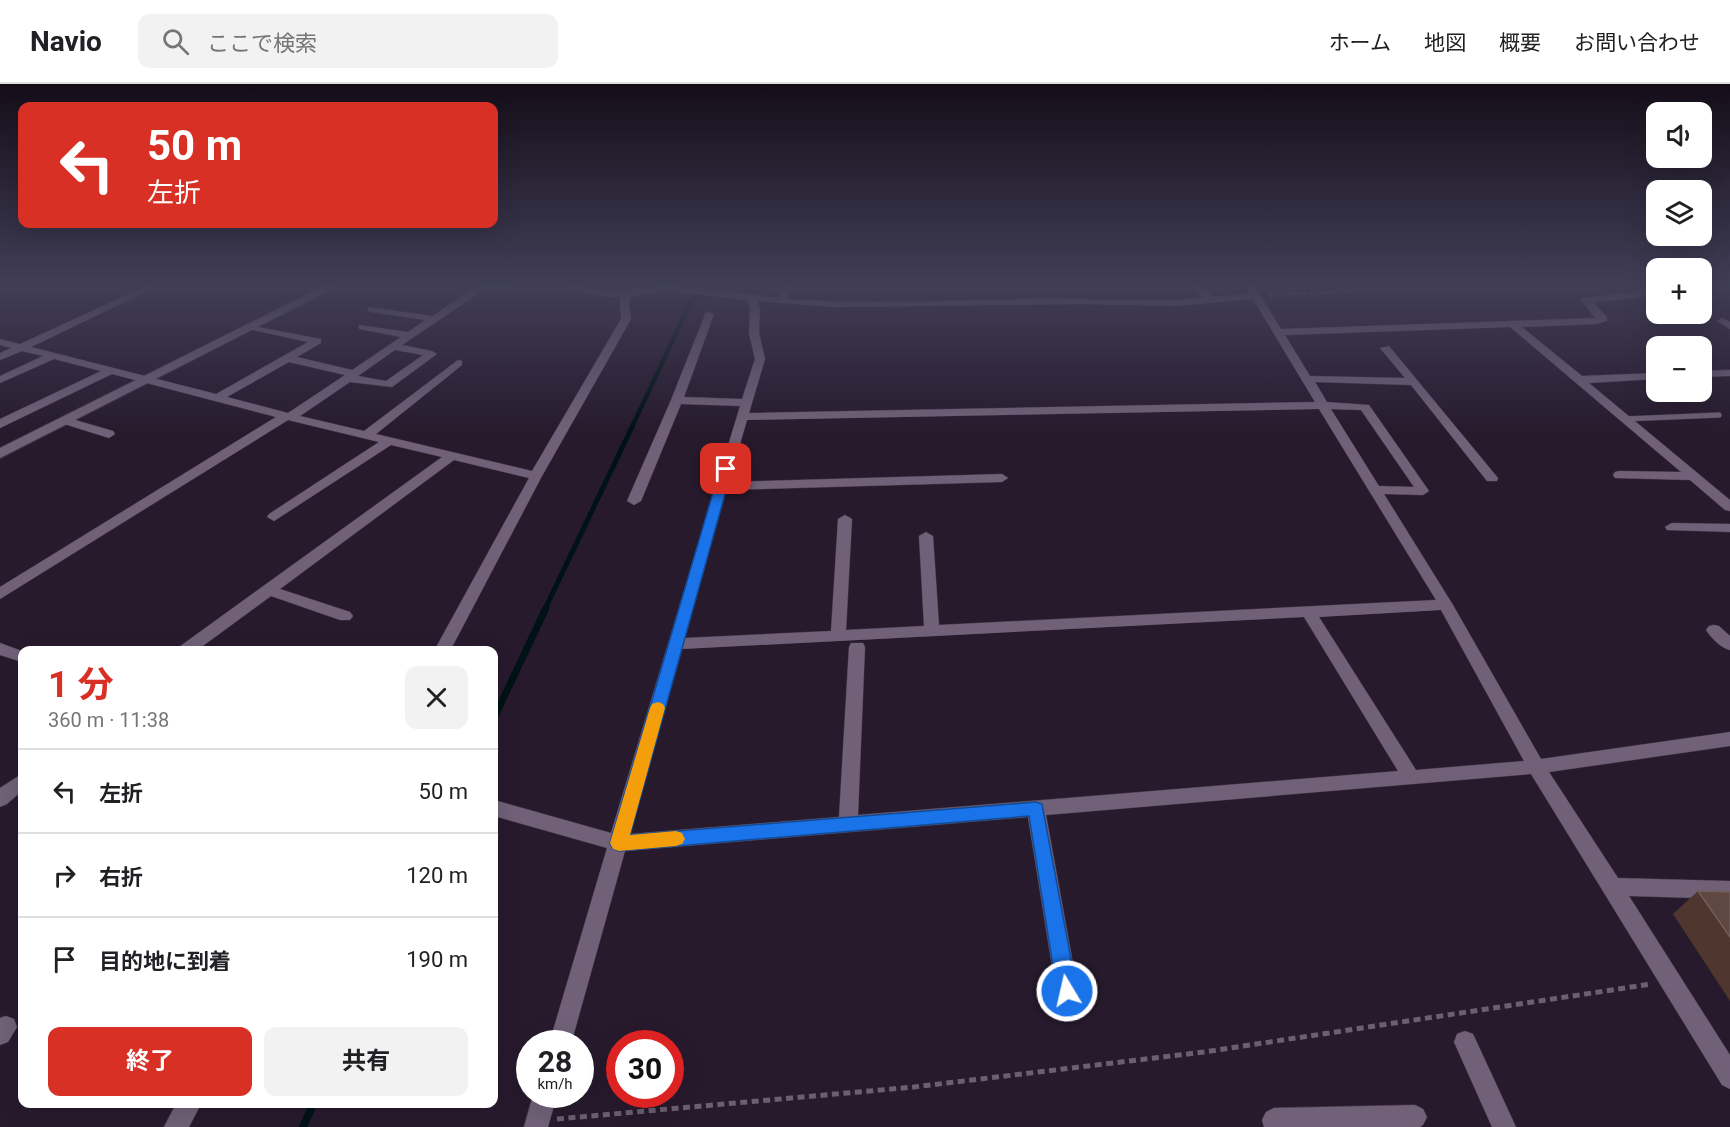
<!DOCTYPE html>
<html lang="ja">
<head>
<meta charset="utf-8">
<style>
	:root { --surface:#fff; --page:#f2f2f2; --text:#202124; --muted:#757577; --line:#e0e0e0; --accent:#d93025 }
	body { margin:0; font-family:Roboto,"Noto Sans JP",sans-serif; background:var(--page); color:var(--text); height:100vh; display:flex; flex-direction:column; font-size:22px; white-space:nowrap }
	* { box-sizing:border-box; margin:0 }
	p { font-size:20px; color:var(--muted) }
	.icon { flex:none; width:33px; height:33px; fill:none; stroke:currentColor; stroke-width:2; stroke-linecap:round; stroke-linejoin:round }
	.map { position:relative; flex:1; overflow:hidden }
	.drawer { position:absolute; left:18px; top:562px; width:480px; height:462px; display:flex; flex-direction:column; background:var(--surface); border-radius:12px; box-shadow:0 6px 24px #0002 }
	.drawer>* { flex:none }
	.guide { position:absolute; left:18px; top:18px; width:480px; height:126px; border-radius:12px; box-shadow:0 6px 24px #0002; background:#d93025; color:#fff; overflow:hidden }
	.controls { position:absolute; left:1646px; top:18px; display:grid; gap:12px }
	.controls a { display:grid; place-items:center; width:66px; height:66px; border-radius:12px; background:var(--surface); box-shadow:0 6px 24px #0002; font-size:30px }
	.speed { position:absolute; left:516px; top:946px; display:flex; gap:12px; font-size:30px; font-weight:700; text-align:center }
	.speed>* { display:grid; place-content:center; width:78px; height:78px; border-radius:50%; background:var(--surface); box-shadow:0 6px 24px #0002; line-height:1 }
	.speed small { font-size:15px; font-weight:400 }
	.speed .limit { border:9px solid #d22; background:#fff; color:#111 }
	.pin { position:absolute; display:grid; place-items:center; width:51px; height:51px; color:#fff; margin:-26px; border-radius:12px; box-shadow:0 3px 9px #0006 }
	.me { position:absolute; width:66px; margin:-33px; rotate:351deg; stroke-linejoin:round; filter:drop-shadow(0 0 4px #0008) }
	.turn { display:flex; align-items:center; gap:21px; height:126px; padding:0 30px; font-size:27px }
	.turn .icon { width:78px; height:78px; stroke-width:2.5 }
	.turn b { display:block; font-size:42px; line-height:51px }
	.round { display:grid; place-items:center; flex:none; width:63px; height:63px; border-radius:12px; background:var(--page) }
	.overview { display:flex; align-items:center; justify-content:space-between; height:102px; padding:0 30px }
	h1 { font-size:36px; font-weight:700; line-height:45px; color:var(--accent) }
	.action { display:flex; gap:12px; margin-top:auto; padding:12px 30px }
	.action a { flex:1; height:69px; border-radius:12px; background:var(--accent); color:#fff; font-size:24px; font-weight:700; line-height:69px; text-align:center }
	.action a+a { background:var(--page); color:var(--text) }
	ul { padding:0; list-style:none }
	li { display:flex; align-items:center; gap:18px; height:84px; padding:0 30px; border-top:2px solid var(--line) }
	li div { flex:1 }
	li b { display:block; font-size:22px }
	li em { font-style:normal }
	header { display:flex; align-items:center; gap:36px; box-sizing:border-box; height:84px; padding:0 30px; background:var(--surface); border-bottom:2px solid var(--line) }
	header strong { font-size:28px }
	nav { display:flex; gap:33px; margin-inline-start:auto; font-size:21px }
	.search { width:420px; height:54px; background:var(--page); display:flex; align-items:center; gap:15px; box-sizing:border-box; padding:0 21px; border-radius:12px; color:var(--muted); font-size:22px }
	.map>svg:first-child { display:block }
</style>
</head>
<body>
<header>
<strong>Navio</strong>
<div class="search"><svg class="icon" aria-label="search" viewBox="0 0 24 24"><circle cx="10" cy="10" r="6"/><path d="M15 15l6 6"/></svg>ここで検索</div>
<nav><a>ホーム</a><a>地図</a><a>概要</a><a>お問い合わせ</a></nav>
</header>
<div class="map">
<svg width="1730" height="1043" viewBox="0 0 1730 1043">
	<rect width="100%" height="100%" fill="#271a2d"/>
	<g fill="none" stroke-linecap="round" stroke-linejoin="round">
		<polyline stroke="#001216" stroke-width="4.5" points="631,345 693,213 724,210 734,201"/>
		<polyline stroke="#001216" stroke-width="5" points="545,525 632,343"/>
		<polyline stroke="#001216" stroke-width="7" points="494,634 546,524"/>
		<polyline stroke="#001216" stroke-width="8" points="303,1043 313,1020"/>
		<defs>
			<polyline id="lane" points="1624,335 1719,331"/>
			<g id="street">
				<path d="M148 201H160L31 263 216 310 308 258 248 245V241L321 255V259L297 273 352 286 401 253 359 245V241L408 248 425 236 371 228 368 227V223L433 232 478 201H517L507 208 485 205 402 261 432 267 437 270 392 303 350 298 300 332 364 347 458 276 462 277V281L376 350 532 387 621 235C622 227 618 221 621 213H608L551 201H573L608 207H626L640 202 644 204 670 201 778 214 785 201H795L787 215C869 221 952 216 1034 215 1090 214 1147 219 1203 214L1191 201H1201L1213 213 1250 210 1244 201H1254L1281 245 1595 234 1581 216 1583 214 1636 208 1650 201H1656V206L1638 214 1593 218 1607 233V237L1596 240 1522 243 1582 292 1656 289V295L1589 299 1730 416V427L1725 426 1690 396 1615 394 1613 391 1615 388 1619 387 1681 388 1510 243 1285 251 1310 292 1405 294 1380 264 1389 262 1498 394 1497 397H1487L1411 301 1315 298 1327 318 1369 321 1429 407 1423 411 1384 410 1453 521 1541 675 1730 648V662L1549 688 1618 794 1730 797V815L1629 812 1730 971V1005L1722 1001 1531 690 1046 731 1078 907 1075 914 1067 918 1059 914 1056 907 1028 733 625 767 571 960H549L607 764 494 732V716L611 749 740 322 681 320 641 417 634 421 627 417 671 316 706 228 714 230 684 313 742 315 755 275 749 249 750 224 747 216 669 207 631 212 629 220 631 235 542 392 450 567H434L529 394 454 376 280 505 350 528 353 532 350 536H340L271 512 196 567H177L179 563 442 373 391 361 274 437 267 433 269 430 379 358 288 336 0 515V503L276 333 112 290 0 344V335L101 287 54 275 0 299V292L43 272 22 267 0 276V269L11 264 0 261V255L20 260ZM1253 215 1315 318 749 329 765 275 759 249 760 224 757 217 835 223 1084 220 1176 222ZM395 266 423 271 386 297 358 292ZM289 278 345 291 288 329 227 313ZM1319 325 1436 516 939 541 933 452 926 448 919 452 924 542 846 546 852 435 845 431 838 435 831 547 685 554 726 406 1002 398 1008 394 1002 390 729 398 747 336ZM1331 325 1361 326 1414 403 1379 402ZM1441 526 1524 677 1416 686 1319 533ZM1304 533 1398 687 858 731 865 563 863 559H851L849 563 839 733 630 750 682 565Z"/>
				<polygon points="1722,234 1730,238 1730,245 1717,237"/>
				<polygon points="1730,286 1730,292 1701,293 1701,287"/>
				<polygon points="65,333 113,347 115,350 109,354 61,339 59,337"/>
				<polygon points="1672,439 1730,440 1730,448 1667,446 1665,443"/>
				<path d="M1714 541 1719 542 1730 552V566C1721 564 1711 554 1706 546L1709 542Z"/>
				<polygon points="0,559 22,567 22,578 0,571"/>
				<polygon points="22,690 22,707 7,720 0,723 0,704"/>
				<polygon points="6,932 14,935 17,943 8,958 0,961 0,934"/>
				<polygon points="1465,947 1473,950 1516,1043 1492,1043 1454,958 1457,950"/>
				<polygon points="533,1011 557,1011 548,1043 524,1043"/>
				<polygon points="176,1020 201,1020 189,1043 164,1043"/>
				<polygon points="1415,1021 1423,1025 1427,1033 1423,1041 1420,1043 1264,1043 1262,1036 1266,1028 1274,1024"/>
			</g>
			<polygon id="secondary" points="326,201 340,201 0,374 0,364"/>
		</defs>
		<use href="#lane" stroke="#423847" stroke-width="6"/>
		<use href="#street" stroke="#423847" stroke-width="1"/>
		<use href="#secondary" stroke="#423847" stroke-width="2"/>
		<g stroke="#6b5f70" stroke-width="3" stroke-dasharray="3 2" stroke-linecap="butt">
			<polyline points="1293,210 1297,201"/>
			<polyline points="1269,211 1386,206 1412,201"/>
		</g>
		<polyline stroke="#6b5f70" stroke-width="5" stroke-dasharray="7 4.5" stroke-linecap="butt" points="557,1035 914,1003 1204,968 1651,900"/>
		<use href="#lane" stroke="#706178" stroke-width="5"/>
		<use href="#street" fill="#706178" fill-rule="evenodd"/>
		<use href="#secondary" fill="#706178" fill-rule="evenodd"/>
	</g>
	<polygon fill="#4f362e" points="1698,807 1730,808 1730,917 1673,830"/>
	<polygon fill="#5f4841" stroke="#735e5b" stroke-width="1.5" points="1698,807 1730,808 1730,853"/>
	<linearGradient id="sky" x2="0" y2="1"><stop stop-color="#150e19"/><stop offset="0.58" stop-color="#413e57"/><stop offset="1" stop-color="#413e57" stop-opacity="0"/></linearGradient>
	<rect width="1730" height="347" fill="url(#sky)"/>
	<polygon fill="#1a73e8" stroke="#114b97" stroke-width="1.5" points="726,381 732,385 630,751 1036,718 1042,720 1077,907 1074,914 1067,916 1060,914 1057,907 1029,732 619,767 613,765 610,759 720,385"/>
	<polygon fill="#f59e0b" points="658,618 663,620 665,624 630,751 676,747 682,749 685,755 682,760 676,762 619,767 613,765 610,759 650,624 652,620"/>
</svg>
<div class="controls">
<a><svg class="icon" aria-label="sound" viewBox="0 0 24 24"><path d="M4 9h4l5-4v14l-5-4H4zM17 9q2 3 0 6"/></svg></a>
<a><svg class="icon" aria-label="layers" viewBox="0 0 24 24"><path d="M12 4l9 5-9 5-9-5zM3 14l9 5 9-5"/></svg></a>
<a>+</a>
<a>−</a>
</div>
<div class="speed"><div>28<small>km/h</small></div><div class="limit">30</div></div>
<div class="pin" style="left:726px;top:385px;background:#d93025"><svg class="icon" aria-label="arrive" viewBox="0 0 24 24"><path d="M6 21V4h12l-3 4 3 4H6"/></svg></div>
<svg class="me" style="left:1067px;top:907px" viewBox="-20 -20 40 40"><circle r="17" fill="#1a73e8" stroke="#fff" stroke-width="3"/><path d="M0-11L8 9 0 5-8 9z" fill="#fff"/></svg>
<div class="guide">
<div class="turn"><svg class="icon" aria-label="left" viewBox="0 0 24 24"><path d="M17 20v-9H6M10 6l-5 5 5 5"/></svg><div><b>50 m</b>左折</div></div>
</div>
<section class="drawer">
<div class="overview"><div><h1>1 分</h1><p>360 m · 11:38</p></div><a class="round"><svg class="icon" aria-label="close" viewBox="0 0 24 24"><path d="M6 6l12 12M18 6L6 18"/></svg></a></div>
<ul>
<li><svg class="icon" aria-label="left" viewBox="0 0 24 24"><path d="M17 20v-9H6M10 6l-5 5 5 5"/></svg><div><b>左折</b></div><em>50 m</em></li>
<li><svg class="icon" aria-label="right" viewBox="0 0 24 24"><path d="M7 20v-9h11M14 6l5 5-5 5"/></svg><div><b>右折</b></div><em>120 m</em></li>
<li><svg class="icon" aria-label="arrive" viewBox="0 0 24 24"><path d="M6 21V4h12l-3 4 3 4H6"/></svg><div><b>目的地に到着</b></div><em>190 m</em></li>
</ul>
<div class="action"><a>終了</a><a>共有</a></div>
</section>
</div>
</body>
</html>
